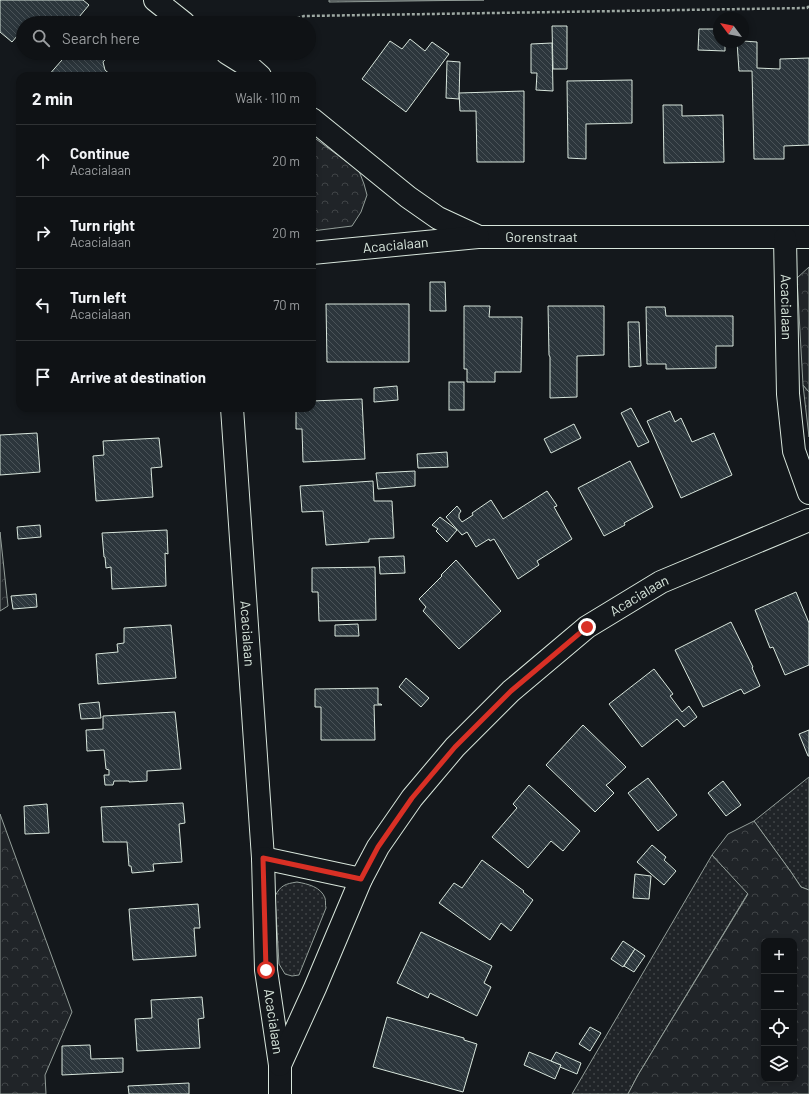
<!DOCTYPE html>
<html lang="en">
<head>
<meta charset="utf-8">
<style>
	:root { --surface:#0f1215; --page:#181b1e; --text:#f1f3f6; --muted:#9b9ea0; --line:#2f3234 }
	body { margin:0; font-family:Barlow,sans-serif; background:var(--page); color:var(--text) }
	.controls { position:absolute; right:12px; bottom:12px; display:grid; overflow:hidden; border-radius:8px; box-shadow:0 2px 6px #0003 }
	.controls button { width:36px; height:36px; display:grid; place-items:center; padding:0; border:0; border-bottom:1px solid var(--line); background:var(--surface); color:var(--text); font:20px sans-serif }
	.compass { position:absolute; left:713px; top:12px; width:36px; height:36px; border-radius:50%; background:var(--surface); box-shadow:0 2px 6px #0003; rotate:302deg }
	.stop { position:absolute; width:12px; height:12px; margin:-9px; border:3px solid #d93025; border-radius:50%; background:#fff }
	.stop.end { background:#d93025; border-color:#fff; box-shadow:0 1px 4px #0008 }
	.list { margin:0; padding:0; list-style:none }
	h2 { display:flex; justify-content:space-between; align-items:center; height:52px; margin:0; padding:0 16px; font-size:17px }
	h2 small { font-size:13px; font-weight:400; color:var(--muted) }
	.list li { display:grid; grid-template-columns:26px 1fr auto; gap:12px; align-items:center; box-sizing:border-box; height:72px; padding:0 16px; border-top:1px solid var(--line) }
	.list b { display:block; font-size:15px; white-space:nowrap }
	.list p { margin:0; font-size:13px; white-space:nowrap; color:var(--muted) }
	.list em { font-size:13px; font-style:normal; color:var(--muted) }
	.icon { flex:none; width:22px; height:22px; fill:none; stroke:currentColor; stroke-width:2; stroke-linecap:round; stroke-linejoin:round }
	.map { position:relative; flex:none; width:809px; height:1094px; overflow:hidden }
	.search { position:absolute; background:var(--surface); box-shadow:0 2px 6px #0003; left:16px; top:16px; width:300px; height:44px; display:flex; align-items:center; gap:10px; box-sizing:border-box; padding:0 14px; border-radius:22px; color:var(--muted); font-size:15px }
	.panel { position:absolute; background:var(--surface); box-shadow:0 2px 6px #0003; left:16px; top:72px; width:300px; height:340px; border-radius:12px }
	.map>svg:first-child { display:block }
</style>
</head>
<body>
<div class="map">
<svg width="809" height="1094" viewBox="0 0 809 1094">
	<defs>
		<pattern id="grass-dots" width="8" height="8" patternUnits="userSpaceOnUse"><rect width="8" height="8" fill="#202428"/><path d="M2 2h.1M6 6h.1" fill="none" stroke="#404447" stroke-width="1.8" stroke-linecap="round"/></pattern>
		<pattern id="forest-crowns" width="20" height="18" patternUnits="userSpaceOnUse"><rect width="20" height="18" fill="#202428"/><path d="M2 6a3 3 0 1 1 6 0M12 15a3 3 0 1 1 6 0" fill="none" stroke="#404447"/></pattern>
		<pattern id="building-back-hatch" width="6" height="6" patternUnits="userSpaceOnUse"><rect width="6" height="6" fill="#2c363c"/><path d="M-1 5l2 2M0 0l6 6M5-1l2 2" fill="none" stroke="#4a5358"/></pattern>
	</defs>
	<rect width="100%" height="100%" fill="#14181c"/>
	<g fill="url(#grass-dots)" stroke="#939e99">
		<path d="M329 0H484L329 2Z"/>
		<path d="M803 385 809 392V437Z"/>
		<path d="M809 777V890L801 887 791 872 754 821Z"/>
		<path d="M712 855 748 893 638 1075 628 1094H572Z"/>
		<path d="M297 882C308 884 321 887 325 898 326 901 325 905 326 908L299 975 292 976 285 974 279 964 275 896C281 885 285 884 297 882Z"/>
	</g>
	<g fill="url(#forest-crowns)" stroke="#939e99" fill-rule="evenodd">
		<path d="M312 136 359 171 364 184 367 195 361 212 352 226 312 231Z"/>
		<path d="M809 267V392L803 385 797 278Z"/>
		<path d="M0 532 8 606 0 611Z"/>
		<path d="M0 814 72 1012 45 1075 46 1094H0Z"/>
		<path d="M754 821 791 872 801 887 809 890V1094H628L638 1075 748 894 712 855 728 834ZM764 941H794V1079H764Z"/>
	</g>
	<g fill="url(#building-back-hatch)" stroke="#d8e6dc">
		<path d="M0 0H83L89 5 74 23H23V29L12 42 0 32Z"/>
		<path d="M552 26H567V69H553Z"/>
		<path d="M699 29H719V42H725V51L698 50Z"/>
		<path d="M410 39 425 51 432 42 449 54 406 112 362 79 390 41 402 49Z"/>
		<path d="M743 41 757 42V68L780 69V59L809 58V145L784 146V159H754L752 71H739L737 42Z"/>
		<path d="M552 43 553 91 536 90 537 73H531V44Z"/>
		<path d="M68 53H111L103 62 105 70 112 76H48Z"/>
		<path d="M447 61 460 62 459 99 446 98Z"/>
		<path d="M632 80V123L586 124V159L568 158 567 81Z"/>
		<path d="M524 91V162H477L476 111H460L459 93Z"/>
		<path d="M663 105H682V116L723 115 724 162 664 163Z"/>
		<path d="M430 282H445L446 311H430Z"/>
		<path d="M326 304H409V362H327Z"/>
		<path d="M464 306H490L489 317H522L521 372H495V382H467V369H464Z"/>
		<path d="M548 306H604V355L577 356V397L550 398V357L549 355Z"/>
		<path d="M646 307H665L666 316H733V346H716V368L666 369V364H647Z"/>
		<path d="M628 322H639L641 366 629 367Z"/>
		<rect x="449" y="382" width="15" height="28"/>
		<path d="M397 386 398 400 374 402V388Z"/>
		<path d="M362 399 365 459 303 462 302 429H296V408H312V401Z"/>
		<path d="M631 408 649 442 638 447 621 413Z"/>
		<path d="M670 411 675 422 681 418 692 442 714 433 732 475 681 498 647 421Z"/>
		<path d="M574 424 581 438 551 453 544 439Z"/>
		<path d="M37 433 40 472 0 475V435Z"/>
		<path d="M159 438 162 467 151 468 153 497 96 501 93 456 104 455 103 441Z"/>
		<path d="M447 452 448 467 418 468 417 454Z"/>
		<path d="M630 461 653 507 624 523 625 525 604 536 578 488Z"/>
		<path d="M415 471V486L378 489 376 473Z"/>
		<path d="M373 481 374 501H392L394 538 369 539V542L326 545 323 511 302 512 300 486Z"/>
		<path d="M547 491 556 504 557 506 554 507 572 539 537 561 539 565 518 579 494 539 490 541 489 539 476 547 467 532 462 535 446 517 457 506 461 511 459 514V518L462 522 473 515 472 513 491 500 503 519Z"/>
		<path d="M440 517 457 530 447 542 436 531 438 529 432 525Z"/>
		<path d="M40 525 41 537 18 539 17 527Z"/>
		<path d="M167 530 168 554 165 553 166 586 112 589 111 567 106 568 105 557H104L102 533Z"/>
		<path d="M404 556 405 573 380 574 379 557Z"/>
		<path d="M456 560 501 611 459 649 423 611 426 607 419 599 442 576 441 575Z"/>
		<path d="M375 567 376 620 319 621 318 592H312V568Z"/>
		<path d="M796 592 809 623V665L785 675 773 647 770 648 755 610Z"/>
		<path d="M36 594 37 607 13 609 11 596Z"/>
		<path d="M731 622 753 667 752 668 760 686 744 694 741 689 703 707 675 650Z"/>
		<path d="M358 624 359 636H335V625Z"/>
		<path d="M171 625 176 678 98 684 96 654 118 652 117 644 124 643V628Z"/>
		<path d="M654 669 673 694 670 696 682 712 689 706 697 717 684 727 677 719 642 747 609 704Z"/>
		<path d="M406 678 429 698 421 707 399 687Z"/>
		<path d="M378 688V704H381L382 705H374L375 740H321V707H315V689Z"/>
		<path d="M99 702 101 718 81 719 79 704Z"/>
		<path d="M175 712 181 769 147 771V781L129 782V781H114L113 785H105L104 775H109V770L106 769 104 750 87 751 86 730 103 729V716Z"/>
		<path d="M583 725 626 767 609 783 606 785 614 793 595 812 546 765Z"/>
		<path d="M809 730V756H808L799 734Z"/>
		<path d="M648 778 677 815 658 831 628 793Z"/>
		<path d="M723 781 741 805 726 816 708 793Z"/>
		<path d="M529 785 580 831 563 851 551 841 528 868 492 837 517 808 513 804Z"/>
		<path d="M183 803 185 823 179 824 182 862 153 864 154 871 132 873 131 866H129L127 842H103L101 807Z"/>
		<path d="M47 804 49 833 25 834 24 806Z"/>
		<path d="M652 845 666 857 664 860 676 871 664 885 637 862Z"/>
		<path d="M482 860 524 891 523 892 533 900 511 931 501 923 490 940 439 903 454 883 462 888Z"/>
		<path d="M635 874 651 876 649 899 633 898Z"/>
		<path d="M198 904 200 928H194L196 956 133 960 129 909Z"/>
		<path d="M421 932 492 966 484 983 491 987 477 1016 430 993 428 998 397 983Z"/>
		<path d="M623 941 635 949 623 967 611 959Z"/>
		<path d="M635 949 645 956 634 972 624 966Z"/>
		<path d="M202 997 204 1018 198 1019 200 1048 137 1051 135 1019 152 1018 151 1000Z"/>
		<path d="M387 1017 464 1038V1040L477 1044 463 1092 373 1067Z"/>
		<path d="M590 1027 601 1033 590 1051 579 1044Z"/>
		<path d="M90 1045 91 1059 123 1058V1072L62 1075V1046Z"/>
		<path d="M529 1052 561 1065 555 1079 524 1065Z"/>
		<path d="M556 1052 581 1063 577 1074 560 1067 561 1065 551 1061Z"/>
		<path d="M189 1083V1094H129L128 1086Z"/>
	</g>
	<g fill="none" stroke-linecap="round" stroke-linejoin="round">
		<g stroke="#d8e6dc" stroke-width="24">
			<g id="minor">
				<path d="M155 0 184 23"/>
				<path d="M227 53 251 68 260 76"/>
				<path id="s1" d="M312 119 408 197 438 218 479 237H809"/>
				<path id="s2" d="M785 238 788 394 794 451 809 493"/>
				<path id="s3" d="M312 253 478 237"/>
				<path id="s4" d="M232 408 263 858 266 970 280 1065V1094"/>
				<path d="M263 858 361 879"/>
				<path id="s5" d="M280 1065 315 988 361 879 378 847 412 798 455 747 511 691 587 627 661 582 809 520"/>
			</g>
		</g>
		<path stroke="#9da8a2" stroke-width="2.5" stroke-dasharray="3 2" stroke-linecap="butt" d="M283 23 304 16 807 8 809 6"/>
		<use href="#minor" stroke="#14181c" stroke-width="22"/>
	</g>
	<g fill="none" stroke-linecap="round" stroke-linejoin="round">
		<path stroke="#d93025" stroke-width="5" d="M266 970 263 858 361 879 378 847 412 798 455 747 511 691 587 627"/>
	</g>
	<g text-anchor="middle" stroke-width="3" stroke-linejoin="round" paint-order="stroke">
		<g font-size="14" fill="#d8e6dc" stroke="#14181c">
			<text dy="5" stroke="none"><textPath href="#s1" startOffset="268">Gorenstraat</textPath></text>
			<text dy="5" stroke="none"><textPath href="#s3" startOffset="84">Acacialaan</textPath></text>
			<text dy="5" stroke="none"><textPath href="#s2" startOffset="69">Acacialaan</textPath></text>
			<text dy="5" stroke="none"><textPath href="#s5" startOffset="605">Acacialaan</textPath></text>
			<text dy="5" stroke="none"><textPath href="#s4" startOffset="226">Acacialaan</textPath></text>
			<text dy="5" stroke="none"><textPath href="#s4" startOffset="615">Acacialaan</textPath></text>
		</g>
	</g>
</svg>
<div class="controls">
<button>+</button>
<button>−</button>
<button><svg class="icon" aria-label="locate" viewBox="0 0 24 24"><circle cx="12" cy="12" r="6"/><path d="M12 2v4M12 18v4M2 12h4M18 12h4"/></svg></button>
<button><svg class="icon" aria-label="layers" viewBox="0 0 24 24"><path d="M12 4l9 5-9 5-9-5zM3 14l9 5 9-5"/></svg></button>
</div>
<svg class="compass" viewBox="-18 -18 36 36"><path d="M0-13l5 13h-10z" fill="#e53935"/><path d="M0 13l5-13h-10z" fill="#9b9ea0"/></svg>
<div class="stop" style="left:266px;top:970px"></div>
<div class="stop end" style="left:587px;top:627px"></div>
<div class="search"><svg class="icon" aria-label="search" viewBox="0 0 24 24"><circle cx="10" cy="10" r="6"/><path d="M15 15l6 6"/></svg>Search here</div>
<section class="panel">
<h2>2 min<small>Walk · 110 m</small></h2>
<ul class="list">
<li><svg class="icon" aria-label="ahead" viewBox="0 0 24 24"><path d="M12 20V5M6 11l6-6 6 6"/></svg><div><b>Continue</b><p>Acacialaan</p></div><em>20 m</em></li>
<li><svg class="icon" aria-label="right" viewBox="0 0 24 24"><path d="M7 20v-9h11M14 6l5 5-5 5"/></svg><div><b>Turn right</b><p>Acacialaan</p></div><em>20 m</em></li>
<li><svg class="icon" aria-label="left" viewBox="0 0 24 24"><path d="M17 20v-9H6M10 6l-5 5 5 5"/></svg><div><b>Turn left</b><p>Acacialaan</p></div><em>70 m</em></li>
<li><svg class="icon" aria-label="arrive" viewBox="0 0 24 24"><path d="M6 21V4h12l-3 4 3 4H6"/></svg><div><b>Arrive at destination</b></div></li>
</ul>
</section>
</div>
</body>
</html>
